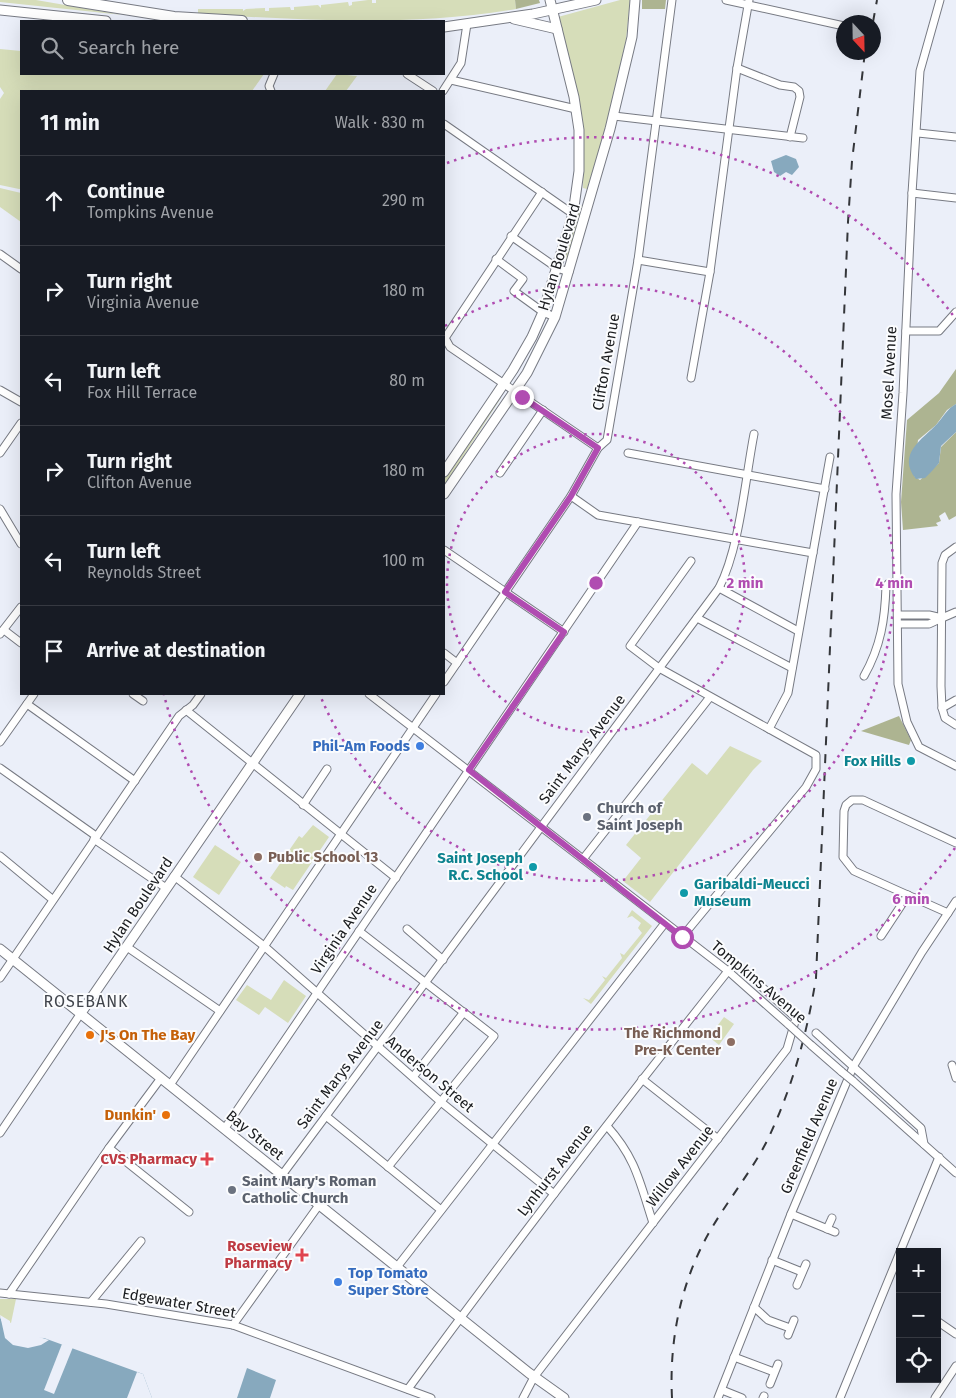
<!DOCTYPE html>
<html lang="en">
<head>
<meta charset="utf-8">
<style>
	:root { --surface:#171b24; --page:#242831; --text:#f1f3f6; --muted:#9ea1a6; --line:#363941 }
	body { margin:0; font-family:"Fira Sans",sans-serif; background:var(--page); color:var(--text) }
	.controls { position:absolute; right:15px; bottom:15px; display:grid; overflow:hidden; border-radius:0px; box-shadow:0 5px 20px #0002 }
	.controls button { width:45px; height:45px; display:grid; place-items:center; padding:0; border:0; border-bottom:1px solid var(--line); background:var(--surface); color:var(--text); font:25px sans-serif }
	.compass { position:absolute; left:836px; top:15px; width:45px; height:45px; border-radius:50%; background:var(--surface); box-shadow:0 5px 20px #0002; rotate:158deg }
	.stop { position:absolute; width:15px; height:15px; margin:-11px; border:4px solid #b04cb1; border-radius:50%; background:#fff }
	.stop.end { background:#b04cb1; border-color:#fff; box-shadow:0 1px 5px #0008 }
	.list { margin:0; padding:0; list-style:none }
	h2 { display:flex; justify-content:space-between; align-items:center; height:65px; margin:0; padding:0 20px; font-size:21px }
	h2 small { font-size:16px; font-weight:400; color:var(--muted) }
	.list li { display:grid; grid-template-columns:32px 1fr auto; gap:15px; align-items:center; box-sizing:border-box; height:90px; padding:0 20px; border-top:1px solid var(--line) }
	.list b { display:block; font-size:19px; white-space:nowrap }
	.list p { margin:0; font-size:16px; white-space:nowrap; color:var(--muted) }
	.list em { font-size:16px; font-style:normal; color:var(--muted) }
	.icon { flex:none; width:28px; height:28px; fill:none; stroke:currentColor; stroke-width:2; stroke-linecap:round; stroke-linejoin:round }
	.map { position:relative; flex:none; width:956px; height:1398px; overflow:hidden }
	.search { position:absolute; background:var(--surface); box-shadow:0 5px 20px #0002; left:20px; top:20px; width:425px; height:55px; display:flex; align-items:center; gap:12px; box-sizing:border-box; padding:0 18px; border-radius:0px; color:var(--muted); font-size:19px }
	.panel { position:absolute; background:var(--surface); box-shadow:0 5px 20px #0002; left:20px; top:90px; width:425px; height:605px; border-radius:0px }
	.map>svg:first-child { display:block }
</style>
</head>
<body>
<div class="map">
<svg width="956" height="1398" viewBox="0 0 956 1398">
	<rect width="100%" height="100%" fill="#ebeff9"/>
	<g fill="#d6ddb9">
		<path d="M0 0H36L123 15 0 2Z"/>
		<path d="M368 0H372V3H376V0H515L516 9C410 27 304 20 198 14V9H243V11L246 9 265 8V11H269V8L290 7 291 10H294V7L318 5 321 8V5L348 2 349 6 352 5V2Z"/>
		<path d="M620 0H630L626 40 604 133 587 189 583 188C586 127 571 75 558 17Z"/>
		<path d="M0 49 21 51V74H264L252 91H21V189H19L0 185V99L4 93 0 87Z"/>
		<path d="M337 74 357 76 346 91H325Z"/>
		<path d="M0 188 21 193V222L0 207Z"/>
		<path d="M580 205 582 206V213L568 260 563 259Z"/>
		<path d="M499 396 501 398 444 486V478Z"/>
		<path d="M730 746 762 761 753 770 650 902 623 881 641 858 626 845 692 763 707 775Z"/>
		<path d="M313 825 329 837 293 890 286 886 285 888 270 878 299 836 302 838Z"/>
		<path d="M215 845 241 862 219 895 193 877Z"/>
		<path d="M632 910 652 926 591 1004 583 998 589 1000 605 980 602 976 606 978 622 958 620 953 624 955 642 933 638 928 641 923 632 916 627 918Z"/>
		<path d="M284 980 306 996 288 1023 265 1007 259 1015 236 1000 247 985 271 1000Z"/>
		<path d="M724 1017 734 1024 719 1045 709 1037Z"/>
		<path d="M0 1299H16L11 1323 0 1317Z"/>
	</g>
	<g fill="#adb491">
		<path d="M515 0H539L540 3 516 9Z"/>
		<path d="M642 0H666L665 9H642Z"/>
		<path d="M956 369V404L947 410 936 425 918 440 914 476 920 480 939 463 941 447 956 432V516L949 520 945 512 939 516 941 521 936 523 938 526 903 530 901 502 907 420 939 393Z"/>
		<path d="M899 716 911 740 909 745 861 731Z"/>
	</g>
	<g fill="#87a9be">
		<path d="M786 155 796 159 799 167 792 175 786 172 780 176 774 172 771 161Z"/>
		<path d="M956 404V432L941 446 939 463 932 471 925 478 916 479C896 454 923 439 937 424 944 416 947 409 956 404Z"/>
		<path d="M0 1317 7 1334 12 1337 44 1338 143 1374 152 1398H0Z"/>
		<path d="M247 1368 276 1380 270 1398H237Z"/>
	</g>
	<g fill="#ebeff9">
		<path d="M0 1315 10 1321V1333L13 1335 39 1337 49 1340 41 1345 28 1348 13 1345 5 1338Z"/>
		<path d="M62 1344 73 1347 54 1394 44 1390Z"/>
		<path d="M137 1372 143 1374 152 1398H127Z"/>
	</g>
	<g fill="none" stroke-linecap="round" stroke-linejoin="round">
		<g stroke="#777a83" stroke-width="9">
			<g id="minor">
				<path d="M726 0 844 26"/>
				<path d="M940 0 920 71 912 193 903 393 896 494 898 684 907 722 919 747 956 766"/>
				<path d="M737 68 780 85 794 87 799 91 800 97 790 137"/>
				<path d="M407 74 433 91"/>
				<path d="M451 80 576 109"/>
				<path d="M271 91 269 86 274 74"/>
				<path d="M443 91 461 63 467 24"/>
				<path d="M614 116 803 138"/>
				<path d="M444 124 573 214"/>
				<path d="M918 133 956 137"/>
				<path d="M542 192 445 338 450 347 598 448"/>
				<path d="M912 193 956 198"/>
				<path d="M511 236 557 268 569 272"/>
				<path d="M0 254 21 269"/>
				<path d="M496 259 523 279 514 291 543 312 555 317"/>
				<path d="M638 260 710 272"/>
				<path d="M906 331H939L956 312"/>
				<path d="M691 378 710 272 737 68 749 0"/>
				<path d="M0 390 21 402"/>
				<path d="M0 453 21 423"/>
				<path d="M628 453 825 489"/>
				<path d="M500 473 543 410"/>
				<path d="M571 496 598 515 813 553"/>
				<path d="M0 509 21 544"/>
				<path d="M956 547 945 555 942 563 941 686 942 708 945 718 956 725"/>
				<path d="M444 550 564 632"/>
				<path d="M719 588 798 631"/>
				<path d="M899 615H929L942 618 929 624H899"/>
				<path d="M697 618 792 668"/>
				<path d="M942 618 956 612"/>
				<path d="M4 630 21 643"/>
				<path d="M0 634 21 607"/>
				<path d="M444 653 457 663"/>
				<path d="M864 676C881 646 885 619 886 586L889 583 898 582"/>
				<path d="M444 682 571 496 598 448 607 440 638 260 672 0"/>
				<path d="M133 694 143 701"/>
				<path d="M369 694 728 971 789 1025"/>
				<path d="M27 704 135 781"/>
				<path d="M942 708 956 700"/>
				<path d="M186 710 396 878"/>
				<path d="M769 729 788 693 830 457"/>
				<path d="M0 742 34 694"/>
				<path d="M0 768 96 836"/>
				<path d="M303 805 327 769"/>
				<path d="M94 839 166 888"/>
				<path d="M0 856 52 899"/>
				<path d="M583 859 710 697"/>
				<path d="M174 876 264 946 441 1102 554 1194"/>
				<path d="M948 913 854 871 843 857 844 811 846 805 852 800H863L956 843"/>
				<path d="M407 929 443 960"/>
				<path d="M359 931 494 1036 388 1167"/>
				<path d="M881 936 908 895"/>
				<path d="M682 937 806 787 816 769V755L659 668 630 646 691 561"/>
				<path d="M127 947 220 1011"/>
				<path d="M0 978 179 716 193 705 201 694"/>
				<path d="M816 1033 921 1128 924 1144"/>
				<path d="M811 1045 842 1072"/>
				<path d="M952 1065 956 1078"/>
				<path d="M413 1077 464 1012"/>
				<path d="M642 1079 718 1139"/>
				<path d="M853 1081 956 1173"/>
				<path d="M170 1085 436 694"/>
				<path d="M326 1116 441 1210"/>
				<path d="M607 1126C636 1158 640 1183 653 1223"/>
				<path d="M225 1128 638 522"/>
				<path d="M0 1133 81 1013"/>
				<path d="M109 1148 189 1212"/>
				<path d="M282 1175 719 588C740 547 745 480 754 434"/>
				<path d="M791 1214 835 1232"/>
				<path d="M827 1229 832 1218"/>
				<path d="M900 1252 939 1157"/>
				<path d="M772 1260 802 1272"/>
				<path d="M397 1267 665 923"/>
				<path d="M797 1285 806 1264"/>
				<path d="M0 1293 106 1304 233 1325 431 1398"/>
				<path d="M9 1294 109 1148 161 1078"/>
				<path d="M91 1302 141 1241"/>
				<path d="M754 1307 768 1320 790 1328"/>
				<path d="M937 1321 956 1334"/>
				<path d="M233 1325 319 1205"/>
				<path d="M788 1335 794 1320"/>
				<path d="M734 1357 774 1372"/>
				<path d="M770 1384 778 1364"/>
				<path d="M408 1389C512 1247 619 1108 728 971L733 967H740L796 1018 787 1049 534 1377 523 1398"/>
				<path d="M722 1390 742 1398"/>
				<path d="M718 1398 791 1214 853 1067 922 952 956 901"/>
				<path d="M763 1398 764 1396"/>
				<path d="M840 1398 900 1252"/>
				<path d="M935 1398 956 1366"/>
			</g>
		</g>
		<g stroke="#777a83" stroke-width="11">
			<g id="major">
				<path d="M0 10 106 21"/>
				<path d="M514 19 557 29"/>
				<path d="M444 27 533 14 596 0"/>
				<path d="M444 472 513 370 532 337 543 312 573 214 579 171V130L574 97 550 0"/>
				<path d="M444 494 527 373 555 317 610 129 632 37 635 0"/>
				<path d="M0 949 529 1373 564 1398"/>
				<path d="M81 1013 300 694"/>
			</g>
		</g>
		<g stroke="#777a83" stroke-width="12">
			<path id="highway" d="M68 0 174 17 242 21"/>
		</g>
		<use href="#minor" stroke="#fff" stroke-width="7"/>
		<use href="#major" stroke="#fff" stroke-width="9"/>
		<use href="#highway" stroke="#fff" stroke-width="10"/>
		<g stroke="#34363a" stroke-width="2" stroke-dasharray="9 9" stroke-linecap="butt">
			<path d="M873 22 877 0"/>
			<path d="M672 1398C669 1340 681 1281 710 1231 728 1200 751 1172 767 1141 792 1089 807 1034 816 978L848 222 852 161 865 52"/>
		</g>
		<g stroke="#777a83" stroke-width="9" stroke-linecap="butt">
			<g id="minor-bridge">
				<path d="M789 1025 811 1045"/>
				<path d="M842 1072 853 1081"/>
			</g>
		</g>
		<use href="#minor-bridge" stroke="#fff" stroke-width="7"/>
	</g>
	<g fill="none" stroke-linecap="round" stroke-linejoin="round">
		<path stroke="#b04cb1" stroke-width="6" d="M522 397 598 448 571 496 505 592 564 632 469 770 682 937"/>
	</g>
	<g fill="none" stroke="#b04cb1" stroke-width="2.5" stroke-dasharray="2.5 5">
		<circle cx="596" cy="583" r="149"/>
		<path d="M445 326A298 298 0 1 1 320 695"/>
		<path d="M955 848A446 446 0 0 1 164 695M447 163A446 446 0 0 1 955 318"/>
	</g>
	<g fill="#3f7fe0" stroke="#fbfcfe" stroke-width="2">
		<circle cx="420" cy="746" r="5"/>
		<circle cx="338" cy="1282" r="5"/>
	</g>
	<g fill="#0f9aa8" stroke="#fbfcfe" stroke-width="2">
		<circle cx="911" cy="761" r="5"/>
		<circle cx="533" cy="867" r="5"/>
		<circle cx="684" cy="893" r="5"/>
	</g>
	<g fill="#6b7280" stroke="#fbfcfe" stroke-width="2">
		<circle cx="587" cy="817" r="5"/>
		<circle cx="232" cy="1190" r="5"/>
	</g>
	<g fill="#8d6e63" stroke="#fbfcfe" stroke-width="2">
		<circle cx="258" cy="857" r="5"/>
		<circle cx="731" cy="1042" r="5"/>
	</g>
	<g fill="#e8710a" stroke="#fbfcfe" stroke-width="2">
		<circle cx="90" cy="1035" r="5"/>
		<circle cx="166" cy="1115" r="5"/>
	</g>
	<g fill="#e0444e" stroke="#fbfcfe" stroke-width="2">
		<path d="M204.5 1151.5h5v5h5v5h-5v5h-5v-5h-5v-5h5z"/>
		<path d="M299.5 1247.5h5v5h5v5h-5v5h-5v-5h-5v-5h5z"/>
	</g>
	<g text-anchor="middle" stroke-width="4" stroke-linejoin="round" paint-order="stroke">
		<g font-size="15" fill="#1a1c1f" stroke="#fbfcfe">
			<text transform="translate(559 257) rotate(-73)" y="5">Hylan Boulevard</text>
			<text transform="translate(606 362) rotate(-80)" y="5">Clifton Avenue</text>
			<text transform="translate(889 373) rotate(-87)" y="5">Mosel Avenue</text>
			<text transform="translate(582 749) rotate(-53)" y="5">Saint Marys Avenue</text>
			<text transform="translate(138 905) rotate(-56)" y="5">Hylan Boulevard</text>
			<text transform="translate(344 929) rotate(-56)" y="5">Virginia Avenue</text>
			<text transform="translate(759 982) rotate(40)" y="5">Tompkins Avenue</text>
			<text transform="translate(340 1074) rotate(-53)" y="5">Saint Marys Avenue</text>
			<text transform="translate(430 1074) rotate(40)" y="5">Anderson Street</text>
			<text transform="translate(255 1135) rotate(39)" y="5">Bay Street</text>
			<text transform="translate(809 1136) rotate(-67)" y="5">Greenfield Avenue</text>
			<text transform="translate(680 1166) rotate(-52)" y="5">Willow Avenue</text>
			<text transform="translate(555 1170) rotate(-52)" y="5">Lynhurst Avenue</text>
			<text transform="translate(179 1303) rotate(10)" y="5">Edgewater Street</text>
		</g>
		<g font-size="15" font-weight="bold" fill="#366cbe" stroke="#fbfcfe" text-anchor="end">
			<text x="410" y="751">Phil-Am Foods</text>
			<text x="348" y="1278" text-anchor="start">Top Tomato<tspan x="348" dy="17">Super Store</tspan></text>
		</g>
		<g font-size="15" font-weight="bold" fill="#0d838f" stroke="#fbfcfe" text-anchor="end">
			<text x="901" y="766">Fox Hills</text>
			<text x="523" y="863">Saint Joseph<tspan x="523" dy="17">R.C. School</tspan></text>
			<text x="694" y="889" text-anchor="start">Garibaldi-Meucci<tspan x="694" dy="17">Museum</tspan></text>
		</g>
		<g font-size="15" font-weight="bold" fill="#5b616d" stroke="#fbfcfe" text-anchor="start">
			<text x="597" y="813">Church of<tspan x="597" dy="17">Saint Joseph</tspan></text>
			<text x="242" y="1186">Saint Mary's Roman<tspan x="242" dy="17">Catholic Church</tspan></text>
		</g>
		<g font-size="15" font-weight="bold" fill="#785e54" stroke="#fbfcfe" text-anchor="start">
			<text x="268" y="862">Public School 13</text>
			<text x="721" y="1038" text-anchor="end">The Richmond<tspan x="721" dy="17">Pre-K Center</tspan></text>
		</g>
		<g font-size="15" font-weight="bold" fill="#c56008" stroke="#fbfcfe" text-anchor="start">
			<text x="100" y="1040">J's On The Bay</text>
			<text x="156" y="1120" text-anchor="end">Dunkin'</text>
		</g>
		<g font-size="15" font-weight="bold" fill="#be3a42" stroke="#fbfcfe" text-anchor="end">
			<text x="197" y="1164">CVS Pharmacy</text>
			<text x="292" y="1251">Roseview<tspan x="292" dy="17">Pharmacy</tspan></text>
		</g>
		<g font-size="16" letter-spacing="1" fill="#42464d" stroke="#fbfcfe">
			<text x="86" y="1007">ROSEBANK</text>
		</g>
	</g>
	<circle cx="596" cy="583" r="8" fill="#b04cb1" stroke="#fbfcfe" stroke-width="2.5"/>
	<g font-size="15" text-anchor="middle" font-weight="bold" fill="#b04cb1" stroke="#fbfcfe" stroke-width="4" stroke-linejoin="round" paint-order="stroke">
		<text x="745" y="588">2 min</text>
		<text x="894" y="588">4 min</text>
		<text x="911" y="904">6 min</text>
	</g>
</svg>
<div class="controls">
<button>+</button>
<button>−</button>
<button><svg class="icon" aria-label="locate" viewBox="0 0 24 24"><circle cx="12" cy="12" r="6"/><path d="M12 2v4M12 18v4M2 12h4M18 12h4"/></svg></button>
</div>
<svg class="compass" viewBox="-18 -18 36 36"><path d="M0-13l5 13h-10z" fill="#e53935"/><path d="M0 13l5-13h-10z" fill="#9ea1a6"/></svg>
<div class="stop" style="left:682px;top:937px"></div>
<div class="stop end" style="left:522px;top:397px"></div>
<div class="search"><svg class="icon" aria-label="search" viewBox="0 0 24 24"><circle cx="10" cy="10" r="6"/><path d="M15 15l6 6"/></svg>Search here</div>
<section class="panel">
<h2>11 min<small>Walk · 830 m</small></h2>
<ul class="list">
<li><svg class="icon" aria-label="ahead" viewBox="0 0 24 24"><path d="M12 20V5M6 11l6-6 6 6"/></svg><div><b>Continue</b><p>Tompkins Avenue</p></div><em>290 m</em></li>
<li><svg class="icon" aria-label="right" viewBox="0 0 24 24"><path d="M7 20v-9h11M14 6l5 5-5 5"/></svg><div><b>Turn right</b><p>Virginia Avenue</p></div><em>180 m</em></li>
<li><svg class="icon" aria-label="left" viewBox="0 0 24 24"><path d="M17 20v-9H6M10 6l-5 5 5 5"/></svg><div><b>Turn left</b><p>Fox Hill Terrace</p></div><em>80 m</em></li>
<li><svg class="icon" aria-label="right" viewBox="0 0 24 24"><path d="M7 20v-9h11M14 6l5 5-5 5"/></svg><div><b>Turn right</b><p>Clifton Avenue</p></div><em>180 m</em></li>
<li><svg class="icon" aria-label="left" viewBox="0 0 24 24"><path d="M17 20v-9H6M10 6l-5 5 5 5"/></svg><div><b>Turn left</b><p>Reynolds Street</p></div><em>100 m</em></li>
<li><svg class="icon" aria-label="arrive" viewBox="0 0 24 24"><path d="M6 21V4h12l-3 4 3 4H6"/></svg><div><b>Arrive at destination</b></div></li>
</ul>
</section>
</div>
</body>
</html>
